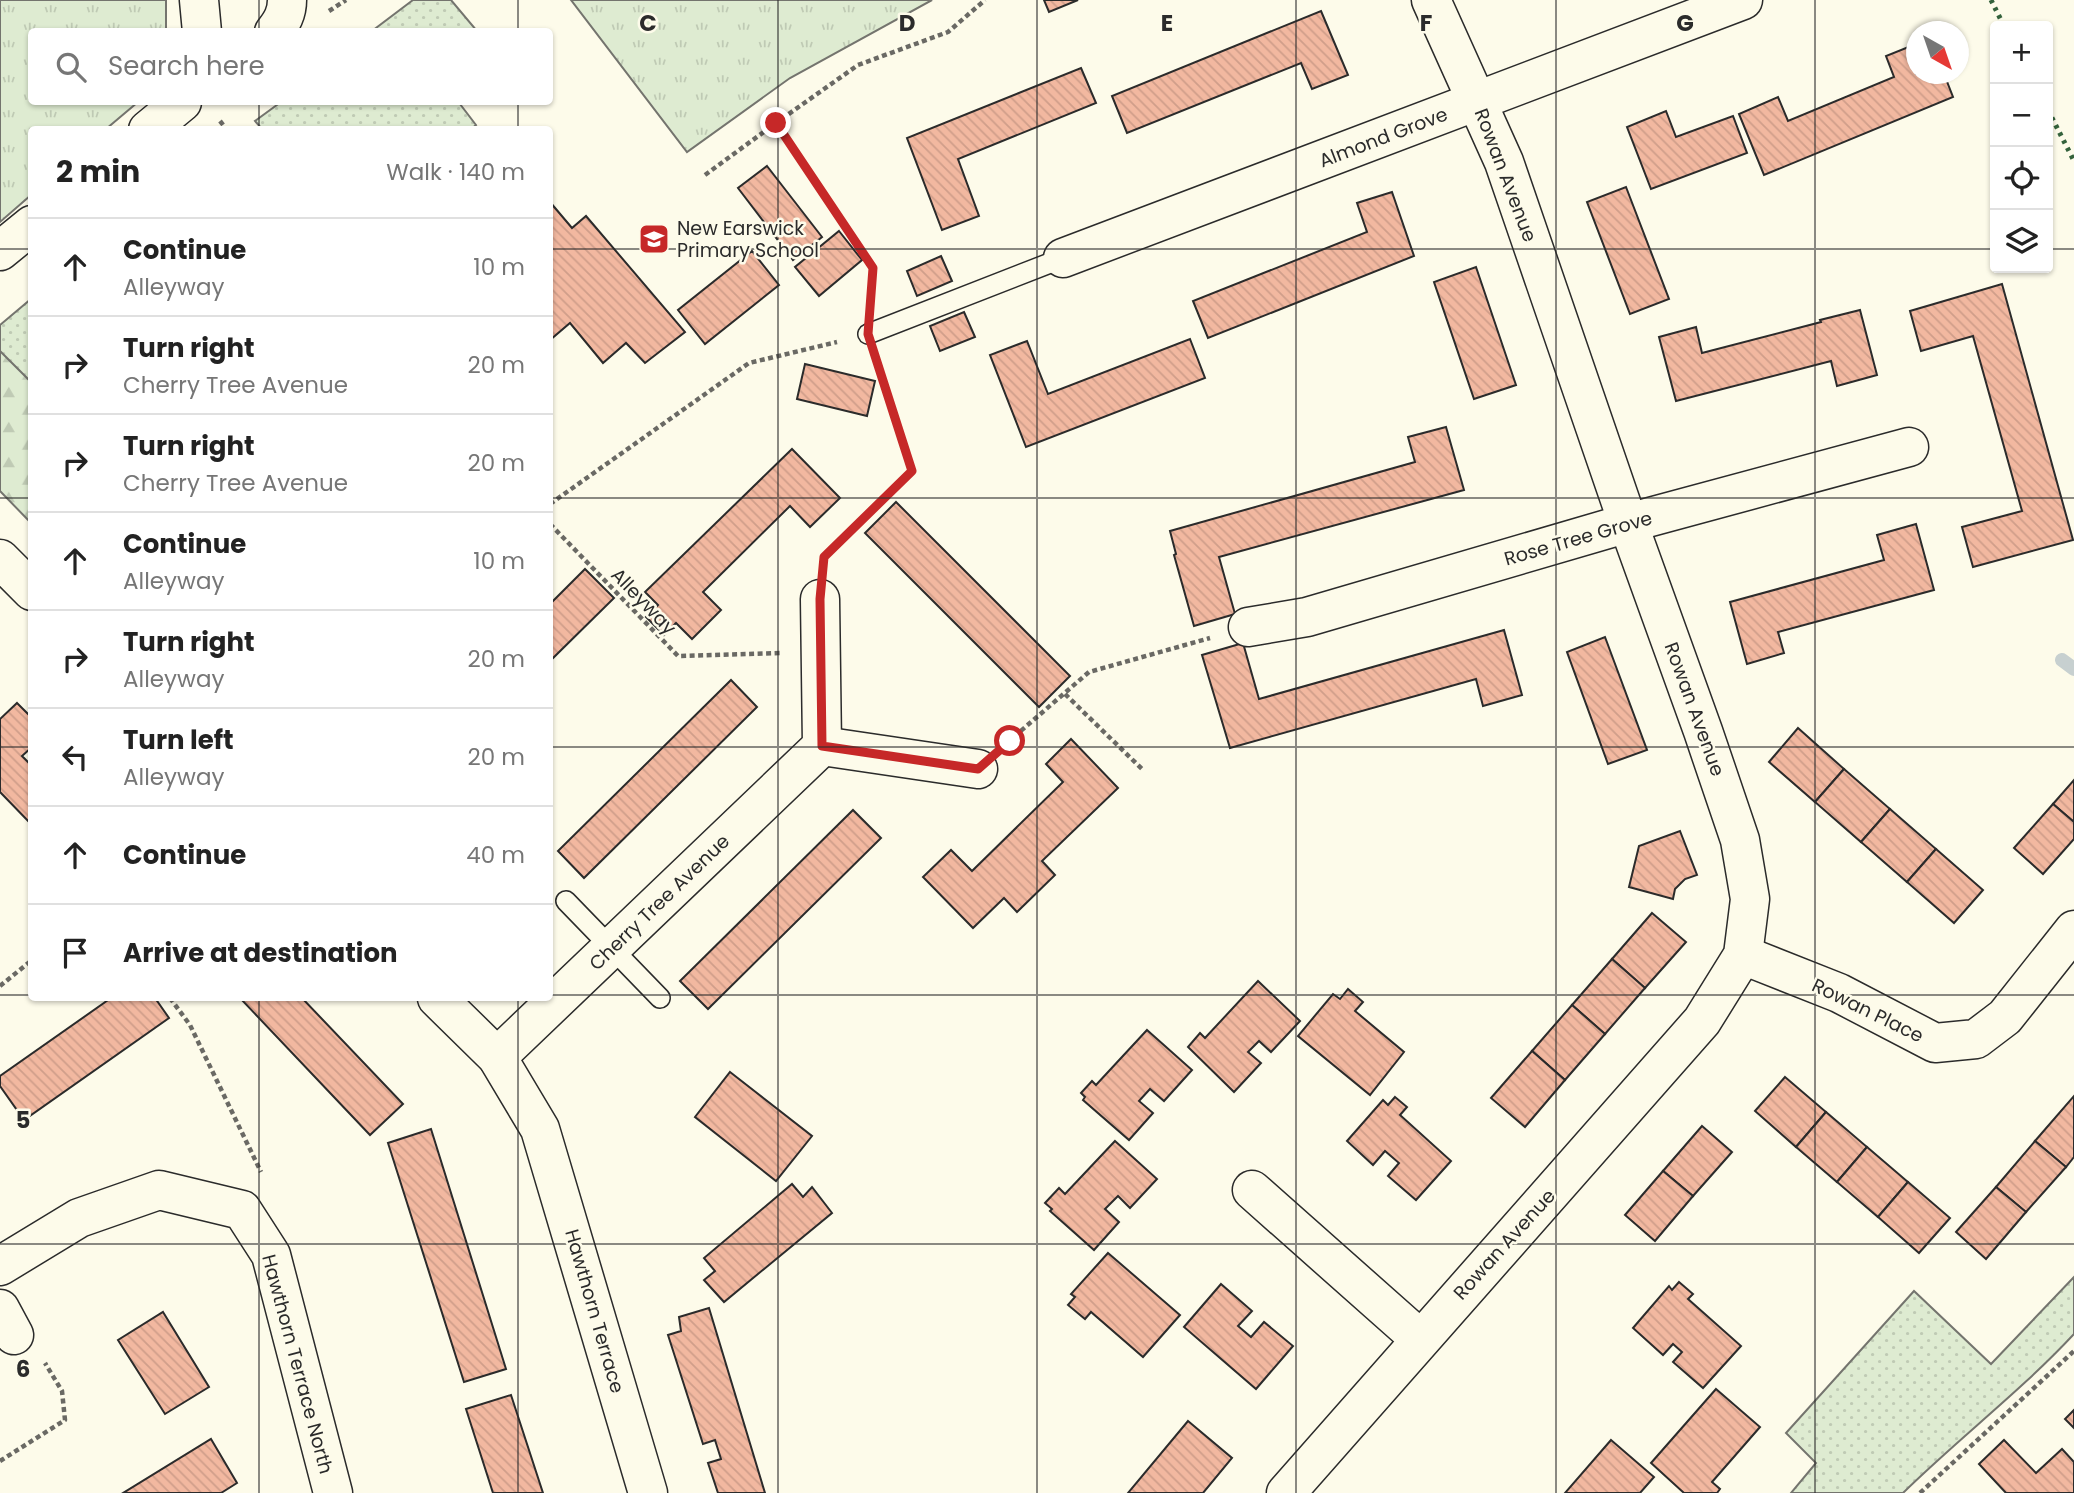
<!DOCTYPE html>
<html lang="en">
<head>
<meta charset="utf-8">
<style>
	:root { --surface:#fff; --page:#f2f2f2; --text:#222; --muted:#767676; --line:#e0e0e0 }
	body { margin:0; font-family:Poppins,sans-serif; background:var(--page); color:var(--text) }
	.controls { position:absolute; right:21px; top:21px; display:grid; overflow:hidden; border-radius:7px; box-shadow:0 2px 5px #0004 }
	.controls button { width:63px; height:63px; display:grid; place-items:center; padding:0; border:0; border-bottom:2px solid var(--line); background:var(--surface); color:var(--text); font:35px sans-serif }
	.compass { position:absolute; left:1906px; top:21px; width:63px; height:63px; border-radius:50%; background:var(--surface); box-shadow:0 2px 5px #0004; rotate:140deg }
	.stop { position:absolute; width:21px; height:21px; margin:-16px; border:5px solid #c62828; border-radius:50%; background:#fff }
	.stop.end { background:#c62828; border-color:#fff; box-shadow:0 2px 7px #0008 }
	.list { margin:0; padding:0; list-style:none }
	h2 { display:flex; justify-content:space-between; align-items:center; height:91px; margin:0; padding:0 28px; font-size:30px }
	h2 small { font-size:23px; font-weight:400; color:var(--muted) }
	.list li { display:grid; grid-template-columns:46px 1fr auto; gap:21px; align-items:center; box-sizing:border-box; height:98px; padding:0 28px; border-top:2px solid var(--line) }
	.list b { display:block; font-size:26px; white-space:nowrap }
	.list p { margin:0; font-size:23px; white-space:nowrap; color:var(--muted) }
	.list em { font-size:23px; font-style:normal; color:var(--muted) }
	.icon { flex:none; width:38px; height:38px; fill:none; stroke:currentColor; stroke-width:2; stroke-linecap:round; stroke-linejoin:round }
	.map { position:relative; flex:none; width:2074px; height:1493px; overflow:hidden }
	.search { position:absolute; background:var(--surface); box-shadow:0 2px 5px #0004; left:28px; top:28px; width:525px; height:77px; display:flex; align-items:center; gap:18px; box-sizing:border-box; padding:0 24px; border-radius:7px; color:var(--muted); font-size:26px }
	.panel { position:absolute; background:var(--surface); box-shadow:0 2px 5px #0004; left:28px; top:126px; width:525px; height:875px; border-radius:7px }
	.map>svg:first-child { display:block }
</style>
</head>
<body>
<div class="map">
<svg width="2074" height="1493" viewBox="0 0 2074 1493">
	<defs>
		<pattern id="grass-dots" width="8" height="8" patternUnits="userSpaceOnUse" patternTransform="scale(1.75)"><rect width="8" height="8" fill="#deebd1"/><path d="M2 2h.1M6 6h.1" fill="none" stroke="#bfcab4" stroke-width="1.8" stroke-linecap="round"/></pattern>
		<pattern id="forest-firs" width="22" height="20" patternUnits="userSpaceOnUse" patternTransform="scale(1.75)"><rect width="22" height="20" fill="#deebd1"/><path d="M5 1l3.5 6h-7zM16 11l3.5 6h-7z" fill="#bfcab4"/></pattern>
		<pattern id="park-tufts" width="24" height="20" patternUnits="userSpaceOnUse" patternTransform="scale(1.75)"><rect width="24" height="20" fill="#deebd1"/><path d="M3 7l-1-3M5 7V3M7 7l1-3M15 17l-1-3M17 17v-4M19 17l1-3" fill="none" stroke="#bfcab4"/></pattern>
		<pattern id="building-back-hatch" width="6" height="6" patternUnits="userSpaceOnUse" patternTransform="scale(1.75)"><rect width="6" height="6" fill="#f2b8a0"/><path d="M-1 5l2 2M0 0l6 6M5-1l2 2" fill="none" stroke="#d09e8a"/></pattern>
	</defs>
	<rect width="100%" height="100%" fill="#fdfbea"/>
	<g fill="url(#grass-dots)" stroke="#74746e" stroke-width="2">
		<path d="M413 0H451L477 31H372Z"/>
		<path d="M281 102H463L460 104 476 125 470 130 262 129 255 121Z"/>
		<path d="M31 299V421L0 384V325Z"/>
		<path d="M2074 1277V1334C2021 1391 1959 1438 1903 1493H1791L1816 1463 1786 1433 1914 1291 1991 1364Z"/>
	</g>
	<path fill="url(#forest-firs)" stroke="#74746e" stroke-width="2" d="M0 351 31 382V523L0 491Z"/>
	<g fill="url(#park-tufts)" stroke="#74746e" stroke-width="2">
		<path d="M0 0H166V31L32 32V102H138L106 129 32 130 31 195 0 222Z"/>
		<path d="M571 0H932L790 78 687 152Z"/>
	</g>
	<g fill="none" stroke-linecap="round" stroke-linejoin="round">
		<path stroke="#c7d0d0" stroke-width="14" d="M2062 660 2074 669"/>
	</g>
	<g fill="url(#building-back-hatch)" stroke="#2b2b2b" stroke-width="2">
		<path d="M1044 0H1078L1049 12Z"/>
		<path d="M1321 11 1348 75 1312 89 1301 63 1127 133 1112 96Z"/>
		<path d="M1916 44V74H1944L1953 97 1764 175 1739 114 1778 97 1788 121 1894 77 1886 56Z"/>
		<path d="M1081 68 1096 103 958 159 979 216 942 230 907 138Z"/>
		<path d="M1666 111 1676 137 1733 116 1747 153 1651 189 1627 127Z"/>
		<path d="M767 166 822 237 793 260 738 188Z"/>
		<path d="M1626 187 1669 299 1630 314 1587 202Z"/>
		<path d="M1392 192 1414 256 1208 338 1193 301 1367 232 1357 203Z"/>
		<path d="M550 202 572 228 586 216 685 332 645 363 626 343 603 363 570 323 550 340Z"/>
		<path d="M839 231 862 260 819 296 795 267Z"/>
		<path d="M752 251 779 285 705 344 678 310Z"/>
		<path d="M941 256 952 281 917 296 907 271Z"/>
		<path d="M1476 267 1516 385 1474 399 1434 282Z"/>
		<path d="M2002 284 2073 540 1973 567 1962 527 2022 511 1973 336 1921 351 1910 311Z"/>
		<path d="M1860 310 1877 375 1837 386 1831 361 1676 401 1659 337 1696 327 1702 353 1821 322 1820 320Z"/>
		<path d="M964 312 975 337 940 351 930 326Z"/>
		<path d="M1190 339 1205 378 1026 447 990 355 1027 341 1048 394Z"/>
		<path d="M805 364 875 381 867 416 797 399Z"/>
		<path d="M1446 427 1464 490 1219 557 1235 614 1194 626 1174 555 1176 554 1170 531 1415 462 1408 437Z"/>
		<path d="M792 449 840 498 810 527 790 506 703 592 721 610 692 639 676 623 664 635 646 617 658 605 645 592Z"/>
		<path d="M896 502 1070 676 1039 707 865 533Z"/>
		<path d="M1916 524 1934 590 1778 632 1784 653 1747 664 1730 602 1884 560 1877 535Z"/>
		<path d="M585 569 614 598 550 661V604Z"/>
		<path d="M1504 630 1522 695 1483 706 1476 679 1230 748 1202 655 1243 643 1259 699Z"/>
		<path d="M1605 637 1647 750 1608 764 1567 652Z"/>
		<path d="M731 680 757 707 584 878 558 851Z"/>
		<path d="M17 703 32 718V747L22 756 32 766V825L0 792V719Z"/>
		<path d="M1798 728 1844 769 1815 802 1769 762Z"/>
		<path d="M1071 739 1118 788 1042 861 1055 875 1017 912 1004 898 973 928 923 877 951 850 972 871 1063 782 1046 764Z"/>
		<path d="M1844 769 1890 809 1861 842 1815 802Z"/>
		<path d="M2074 780V822L2053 804Z"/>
		<path d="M2053 804 2074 822V839L2043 874 2014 848Z"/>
		<path d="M1890 809 1936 849 1907 882 1861 842Z"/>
		<path d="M853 810 881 838 708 1009 680 981Z"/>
		<path d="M1680 831 1697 875 1685 879 1675 889 1673 899 1629 887 1639 846Z"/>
		<path d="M1936 849 1983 890 1954 923 1907 882Z"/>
		<path d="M1652 913 1686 942 1645 988 1612 959Z"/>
		<path d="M1612 959 1645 988 1605 1034 1572 1005Z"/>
		<path d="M1258 981 1300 1021 1271 1052 1259 1041 1248 1052 1261 1063 1234 1092 1188 1047 1200 1033 1205 1038Z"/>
		<path d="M1348 989 1363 1002 1355 1011 1404 1052 1370 1095 1298 1036 1333 994 1340 999Z"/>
		<path d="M111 998H155L169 1018 24 1120 0 1086V1076Z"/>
		<path d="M240 998H302L403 1104 370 1135Z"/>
		<path d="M1572 1005 1605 1034 1565 1080 1532 1051Z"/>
		<path d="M1147 1030 1192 1070 1164 1101 1150 1089 1139 1101 1153 1113 1129 1140 1083 1100 1085 1097 1081 1093 1092 1081 1096 1085Z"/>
		<path d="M1532 1051 1565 1080 1525 1127 1491 1098Z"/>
		<path d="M730 1072 812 1136 776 1181 695 1117Z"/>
		<path d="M1785 1077 1826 1112 1796 1147 1755 1111Z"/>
		<path d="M2074 1096V1157L2066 1167 2035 1141Z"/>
		<path d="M1395 1097 1407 1107 1400 1115 1451 1161 1416 1200 1388 1176 1399 1163 1385 1151 1373 1165 1347 1141 1383 1100 1388 1105Z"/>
		<path d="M1826 1112 1867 1147 1837 1182 1796 1147Z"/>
		<path d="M1702 1126 1732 1152 1693 1196 1663 1171Z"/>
		<path d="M431 1129 506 1369 464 1382 388 1143Z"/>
		<path d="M1115 1141 1157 1179 1130 1208 1118 1196 1105 1209 1119 1222 1094 1250 1050 1211 1052 1209 1045 1203 1059 1188 1065 1194Z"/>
		<path d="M2035 1141 2066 1167 2026 1212 1996 1187Z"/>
		<path d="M1867 1147 1908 1182 1878 1217 1837 1182Z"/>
		<path d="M1663 1171 1693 1196 1655 1241 1625 1215Z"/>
		<path d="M1908 1182 1950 1218 1919 1253 1878 1217Z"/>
		<path d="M792 1184 803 1197 812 1187 832 1213 724 1302 704 1280 715 1271 704 1258Z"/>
		<path d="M1996 1187 2026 1212 1986 1259 1956 1232Z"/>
		<path d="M1108 1253 1180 1315 1143 1357 1091 1312 1085 1319 1068 1305 1075 1297 1071 1294Z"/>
		<path d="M1679 1282 1693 1294 1688 1299 1741 1346 1703 1388 1673 1362 1682 1352 1673 1344 1663 1355 1633 1328 1669 1286 1672 1290Z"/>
		<path d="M1221 1284 1252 1311 1238 1326 1251 1337 1264 1322 1293 1346 1256 1389 1184 1327Z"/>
		<path d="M709 1308 765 1493H718L708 1463 721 1459 715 1440 703 1444 668 1335 681 1331 679 1317Z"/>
		<path d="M163 1312 209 1387 165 1414 118 1340Z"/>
		<path d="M1716 1389 1760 1427 1712 1482 1720 1489 1717 1493H1684L1651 1463Z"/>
		<path d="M511 1395 543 1493H493L466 1409Z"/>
		<path d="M2074 1410V1428L2065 1419Z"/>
		<path d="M1188 1421 1232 1458 1203 1493H1128Z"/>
		<path d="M211 1439 237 1483 221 1493H123Z"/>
		<path d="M1611 1440 1654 1477 1640 1493H1565Z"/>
		<path d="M2004 1440 2036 1473 2062 1449 2074 1462V1493H2006L1979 1464Z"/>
	</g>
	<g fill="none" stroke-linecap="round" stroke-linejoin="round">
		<g stroke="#2b2b2b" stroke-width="22">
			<g id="service">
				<path d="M868 334 1063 258"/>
				<path d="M566 901 660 998"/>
			</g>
		</g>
		<g stroke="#2b2b2b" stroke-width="41">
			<g id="minor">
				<path d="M199 0 202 32"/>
				<path d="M274 32C282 22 287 13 287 0"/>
				<path d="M148 130 182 102"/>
				<path d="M0 251 32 225"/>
				<path d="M1063 258 1743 0"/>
				<path d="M1248 627 1307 617 1628 523 1909 447"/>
				<path d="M822 746 978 769"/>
				<path d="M1743 955 1839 993 1935 1043 1976 1039 2005 1017 2074 930"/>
				<path d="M497 1057 822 746 820 599"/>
				<path d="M1252 1190 1420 1339"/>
				<path d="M0 1266 79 1218 159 1190 242 1210 271 1255 333 1493"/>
				<path d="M0 1309 14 1335"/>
				<path d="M1286 1493 1702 1021 1743 955 1750 899 1740 840 1703 731 1628 523 1504 162 1431 0"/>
			</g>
		</g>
		<g stroke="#2b2b2b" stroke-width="41">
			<g id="tertiary">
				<path d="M0 559 32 591"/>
				<path d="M437 998 497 1057 540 1129 648 1493"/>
			</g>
		</g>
		<g stroke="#6a6964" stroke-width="4.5" stroke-dasharray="5 3.5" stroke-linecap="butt">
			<path d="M329 11 346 0"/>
			<path d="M220 121 227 130"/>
			<path d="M705 175 776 123"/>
			<path d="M871 299 873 268 776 123 858 65 948 32 985 0"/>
			<path d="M550 504 749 363 837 342"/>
			<path d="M550 524 678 656 781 653"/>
			<path d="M825 556 912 472 878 366"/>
			<path d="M1065 694 1142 769"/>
			<path d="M1008 742 1089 672 1210 638"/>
			<path d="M0 986 32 960"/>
			<path d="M170 998 190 1025 261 1172"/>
			<path d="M0 1461 65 1420 62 1391 45 1363"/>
			<path d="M1920 1493 2074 1351"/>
		</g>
		<use href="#service" stroke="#fdfbea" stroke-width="19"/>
		<use href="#minor" stroke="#fdfbea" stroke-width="38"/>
		<use href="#tertiary" stroke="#fdfbea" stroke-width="38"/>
		<g stroke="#34623c" stroke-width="5" stroke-dasharray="3.5 5" stroke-linecap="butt">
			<path d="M1991 0 2004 26"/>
			<path d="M2048 110 2074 161"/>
		</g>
	</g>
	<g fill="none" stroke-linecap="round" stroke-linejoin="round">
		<path stroke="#c62828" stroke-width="9" d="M776 123 873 268 868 334 912 471 824 557 820 599 822 746 978 769 1010 741"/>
	</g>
	<path fill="none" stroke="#2b2b2b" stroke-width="2" stroke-opacity="0.55" d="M259 0V32M518 0V32M778 0V1493M1037 0V1493M1296 0V1493M1556 0V1493M1815 0V1493M259 102V130M518 102V130M0 249H32M550 249H1995M2048 249H2074M0 498H32M550 498H2074M0 747H32M550 747H2074M0 995H32M550 995H2074M259 998V1493M518 998V1493M0 1244H2074"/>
	<defs>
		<g id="school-square" transform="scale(1.575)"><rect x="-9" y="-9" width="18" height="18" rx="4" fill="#c62828" stroke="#fdfbea"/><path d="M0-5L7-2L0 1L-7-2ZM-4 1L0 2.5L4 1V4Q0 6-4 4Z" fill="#fff"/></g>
	</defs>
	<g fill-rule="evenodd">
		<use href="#school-square" x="654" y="239"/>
	</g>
	<g text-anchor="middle" stroke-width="5" stroke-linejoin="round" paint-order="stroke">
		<g font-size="19" fill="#2b2b2b" stroke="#fdfbea">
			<text transform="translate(1383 137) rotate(-21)" y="7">Almond Grove</text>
			<text transform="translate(1506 175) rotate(69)" y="7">Rowan Avenue</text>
			<text transform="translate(1578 538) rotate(-16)" y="7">Rose Tree Grove</text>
			<text transform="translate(644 601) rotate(46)" y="7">Alleyway</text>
			<text transform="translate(1695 709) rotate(70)" y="7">Rowan Avenue</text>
			<text transform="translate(659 902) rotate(-44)" y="7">Cherry Tree Avenue</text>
			<text transform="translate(1868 1010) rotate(26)" y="7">Rowan Place</text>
			<text transform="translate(1504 1244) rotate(-48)" y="7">Rowan Avenue</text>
			<text transform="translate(595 1311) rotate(74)" y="7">Hawthorn Terrace</text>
			<text transform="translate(298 1364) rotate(75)" y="7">Hawthorn Terrace North</text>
		</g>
		<g font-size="19" fill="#2b2b2b" stroke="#fdfbea" text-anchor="start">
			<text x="677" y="235">New Earswick<tspan x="677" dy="22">Primary School</tspan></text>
		</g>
	</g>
	<g font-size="23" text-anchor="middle" font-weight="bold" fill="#2b2b2b" stroke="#fdfbea" stroke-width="5" stroke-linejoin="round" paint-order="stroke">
		<text x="648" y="31">C</text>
		<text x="907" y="31">D</text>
		<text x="1167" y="31">E</text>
		<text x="1426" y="31">F</text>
		<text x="1685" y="31">G</text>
		<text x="23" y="1128">5</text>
		<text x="23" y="1377">6</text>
	</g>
</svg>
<div class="controls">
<button>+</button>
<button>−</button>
<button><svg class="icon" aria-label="locate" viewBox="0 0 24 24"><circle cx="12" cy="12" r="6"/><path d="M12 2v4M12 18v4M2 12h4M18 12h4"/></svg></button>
<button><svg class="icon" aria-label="layers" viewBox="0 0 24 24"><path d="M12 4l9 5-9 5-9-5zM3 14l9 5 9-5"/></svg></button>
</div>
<svg class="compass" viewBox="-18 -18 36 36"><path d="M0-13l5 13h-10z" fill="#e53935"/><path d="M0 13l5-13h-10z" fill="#767676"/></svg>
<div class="stop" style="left:1010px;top:741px"></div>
<div class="stop end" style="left:776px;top:123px"></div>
<div class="search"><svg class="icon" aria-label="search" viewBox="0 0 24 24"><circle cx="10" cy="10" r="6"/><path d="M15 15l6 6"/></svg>Search here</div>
<section class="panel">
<h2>2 min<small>Walk · 140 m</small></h2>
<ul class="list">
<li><svg class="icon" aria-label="ahead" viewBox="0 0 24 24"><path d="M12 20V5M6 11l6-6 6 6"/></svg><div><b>Continue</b><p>Alleyway</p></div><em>10 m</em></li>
<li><svg class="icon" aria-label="right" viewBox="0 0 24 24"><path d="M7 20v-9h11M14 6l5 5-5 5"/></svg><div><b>Turn right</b><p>Cherry Tree Avenue</p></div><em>20 m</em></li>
<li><svg class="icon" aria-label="right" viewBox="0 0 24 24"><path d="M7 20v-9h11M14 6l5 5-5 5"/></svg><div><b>Turn right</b><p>Cherry Tree Avenue</p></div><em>20 m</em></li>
<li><svg class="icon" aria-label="ahead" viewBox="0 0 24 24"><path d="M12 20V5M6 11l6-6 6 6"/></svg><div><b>Continue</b><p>Alleyway</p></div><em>10 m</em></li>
<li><svg class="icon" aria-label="right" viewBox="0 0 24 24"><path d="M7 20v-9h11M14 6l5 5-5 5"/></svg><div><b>Turn right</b><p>Alleyway</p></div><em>20 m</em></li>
<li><svg class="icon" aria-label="left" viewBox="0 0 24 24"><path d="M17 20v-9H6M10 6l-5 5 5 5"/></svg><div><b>Turn left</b><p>Alleyway</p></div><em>20 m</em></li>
<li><svg class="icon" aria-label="ahead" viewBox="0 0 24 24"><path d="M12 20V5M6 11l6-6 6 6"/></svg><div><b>Continue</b></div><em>40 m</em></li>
<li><svg class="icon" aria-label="arrive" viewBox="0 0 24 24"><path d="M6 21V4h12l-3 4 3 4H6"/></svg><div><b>Arrive at destination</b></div></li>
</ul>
</section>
</div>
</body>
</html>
